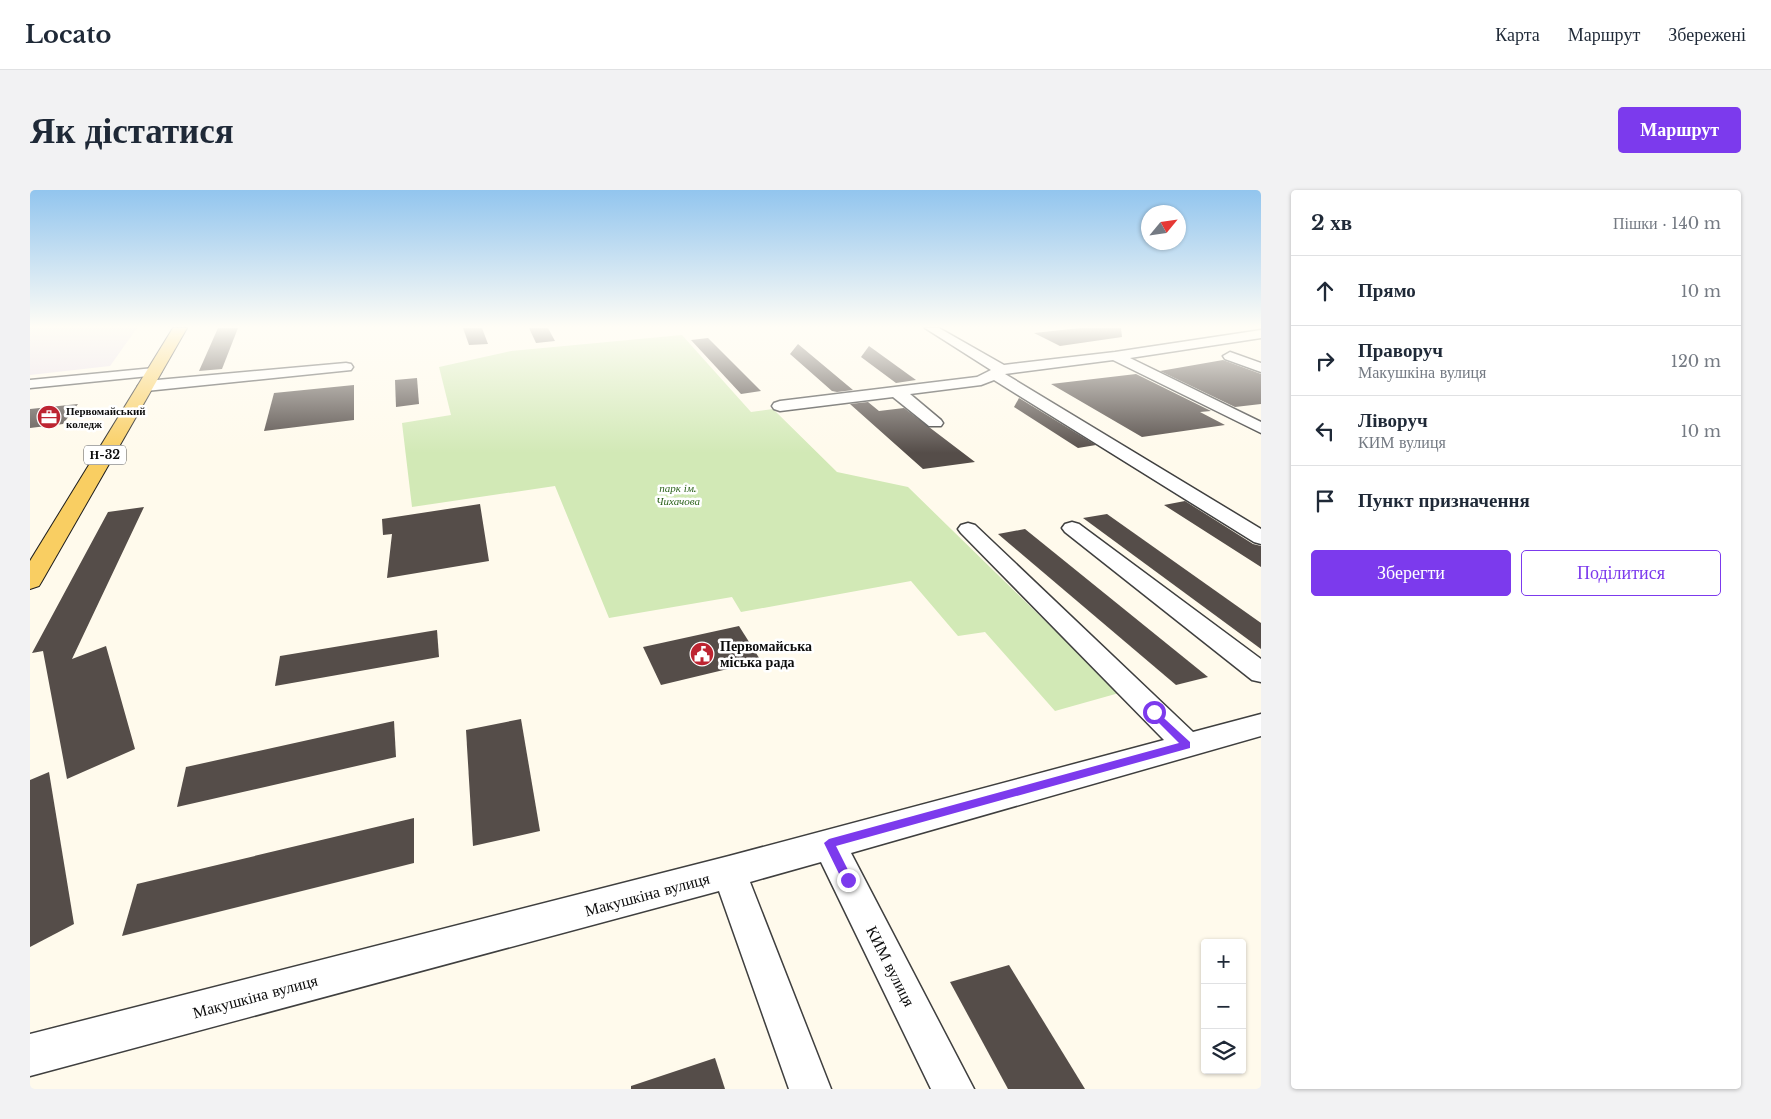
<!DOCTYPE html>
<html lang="uk">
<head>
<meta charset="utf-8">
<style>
	:root { --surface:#fff; --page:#f2f2f3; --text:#1f2937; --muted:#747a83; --line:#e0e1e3; --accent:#7c3aed }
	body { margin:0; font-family:"Libre Baskerville",serif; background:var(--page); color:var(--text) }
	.controls { position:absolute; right:15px; bottom:15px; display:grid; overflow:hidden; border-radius:5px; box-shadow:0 1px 4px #0004 }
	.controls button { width:45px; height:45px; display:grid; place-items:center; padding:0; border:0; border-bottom:1px solid var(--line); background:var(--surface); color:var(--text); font:25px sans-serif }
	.compass { position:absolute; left:1111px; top:15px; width:45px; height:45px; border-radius:50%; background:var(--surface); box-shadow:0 1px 4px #0004; rotate:61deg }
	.stop { position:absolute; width:15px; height:15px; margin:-11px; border:4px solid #7c3aed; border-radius:50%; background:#fff }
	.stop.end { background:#7c3aed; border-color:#fff; box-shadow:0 1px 5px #0008 }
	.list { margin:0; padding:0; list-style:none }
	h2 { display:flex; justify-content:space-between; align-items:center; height:65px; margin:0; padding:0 20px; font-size:21px }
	h2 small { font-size:16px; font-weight:400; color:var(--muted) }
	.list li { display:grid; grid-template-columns:32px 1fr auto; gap:15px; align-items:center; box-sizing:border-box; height:70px; padding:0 20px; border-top:1px solid var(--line) }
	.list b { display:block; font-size:19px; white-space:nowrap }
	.list p { margin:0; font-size:16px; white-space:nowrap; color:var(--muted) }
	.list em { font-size:16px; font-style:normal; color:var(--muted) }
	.actions { display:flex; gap:10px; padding:15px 20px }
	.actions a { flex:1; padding:11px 0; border:1px solid var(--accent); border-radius:5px; text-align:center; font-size:18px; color:var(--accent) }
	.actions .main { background:var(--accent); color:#fff }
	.icon { flex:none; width:28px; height:28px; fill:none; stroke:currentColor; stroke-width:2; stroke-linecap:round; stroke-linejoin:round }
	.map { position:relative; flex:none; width:1231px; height:899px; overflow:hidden; border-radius:5px }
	header { display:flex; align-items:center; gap:30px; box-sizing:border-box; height:70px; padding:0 25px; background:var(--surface); border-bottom:1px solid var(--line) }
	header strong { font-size:24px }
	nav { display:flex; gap:28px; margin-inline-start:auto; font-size:18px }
	.intro { display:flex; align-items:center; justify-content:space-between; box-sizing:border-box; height:120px; padding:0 30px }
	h1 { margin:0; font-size:35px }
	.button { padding:12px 22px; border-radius:5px; background:var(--accent); color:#fff; font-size:18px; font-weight:700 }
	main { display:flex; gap:30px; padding:0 30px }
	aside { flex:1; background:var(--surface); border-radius:5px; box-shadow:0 1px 4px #0004 }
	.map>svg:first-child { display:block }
</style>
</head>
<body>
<header>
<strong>Locato</strong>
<nav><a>Карта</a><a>Маршрут</a><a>Збережені</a></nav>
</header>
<div class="intro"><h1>Як дістатися</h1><a class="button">Маршрут</a></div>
<main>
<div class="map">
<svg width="1231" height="899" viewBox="0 0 1231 899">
	<rect width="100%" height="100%" fill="#fffaec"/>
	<path fill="#eae0eb" d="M0 138H107L80 176 0 185Z"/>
	<path fill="#d2e9b6" d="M652 145 721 222 743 219 807 282 878 297 1089 503 1025 521 955 442 928 446 881 391 711 422 702 407 579 428 525 296 382 317 372 233 421 225 409 177 481 161Z"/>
	<g fill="#554d49">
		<path d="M188 138H208L192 179 169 181Z"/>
		<path d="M433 138H452L458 154 439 155Z"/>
		<path d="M499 138H518L525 151 506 153Z"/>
		<path d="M1050 138H1091L1092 147 1030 156 1004 143Z"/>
		<path d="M678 148 731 201 711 204 661 150Z"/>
		<path d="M768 154 811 190 823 200 807 202 802 201 760 164Z"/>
		<path d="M839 156 886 190 866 193 831 167Z"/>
		<path d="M1193 170 1231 184V214L1205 217 1130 181Z"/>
		<path d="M1106 184 1181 221 1170 222 1195 235 1112 247 1021 194Z"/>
		<path d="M387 188 389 214 366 217 365 190Z"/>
		<path d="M324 195V230L234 241 244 203Z"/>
		<path d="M989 208 1066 255 1048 258 984 217Z"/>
		<path d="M838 212 849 221 874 218 945 272 893 279 820 214Z"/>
		<path d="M48 214 33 234 0 238V219Z"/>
		<path d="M1155 311 1223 354 1231 356V377L1134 315Z"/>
		<path d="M450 314 459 371 357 388 362 344 353 345 352 329Z"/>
		<path d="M114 317 42 469 76 456 105 559 37 589 13 461 2 463 78 322Z"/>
		<path d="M1077 324 1231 433V459L1053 328Z"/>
		<path d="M995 339 1178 487 1146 495 968 344Z"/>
		<path d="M709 436 731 471 631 495 613 457Z"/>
		<path d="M407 440 409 467 245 496 250 466Z"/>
		<path d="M491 529 510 641 443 656 436 540Z"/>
		<path d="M364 531 366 567 147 617 156 577Z"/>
		<path d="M19 582 44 734 0 757V590Z"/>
		<path d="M384 628V673L92 746 107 694Z"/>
		<path d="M979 775 1055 899H978L920 792Z"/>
		<path d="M685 868 695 899H601V896Z"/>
	</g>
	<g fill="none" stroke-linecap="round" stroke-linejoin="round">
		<g stroke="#3f3f3f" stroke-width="3">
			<g id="minor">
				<path d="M895 138H909L974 175 1085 162 1231 140V148L1100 168 1231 232V243L1083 170 975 184 1231 339V354L1224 352 964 190 951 195 880 204 911 230 913 233 911 236H899L863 207 750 221 744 219 742 216 744 213 750 211 947 187 961 180Z"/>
				<path d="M1200 162 1231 173V182L1195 169 1193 166Z"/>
				<path d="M316 173 321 174 323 177 321 180 116 201 111 199 108 196 111 193 116 191Z"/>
				<path d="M124 178 129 179 131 182 129 185 0 198V190Z"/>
				<path d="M1042 332 1049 334 1231 469V492L1222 490 1035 342 1032 338 1035 334Z"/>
				<path d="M938 333 945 335 1163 542 1231 524V546L821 663 944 899H901L791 672 720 692 801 899H759L689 701 0 886V844L699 666 1134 550 931 343 928 339 931 335Z"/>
			</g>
		</g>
		<g stroke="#1d1d1d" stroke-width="2">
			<path id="major" d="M143 138H157L12 391 9 396 0 399V371Z"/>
		</g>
		<use href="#minor" fill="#fff" fill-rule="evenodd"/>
		<use href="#major" fill="#f9ce62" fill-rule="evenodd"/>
	</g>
	<linearGradient id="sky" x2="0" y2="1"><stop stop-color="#92c5ee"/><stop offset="0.52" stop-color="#fffdf6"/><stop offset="1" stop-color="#fffdf6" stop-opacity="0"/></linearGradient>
	<rect width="1231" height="263" fill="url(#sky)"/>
	<path fill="#7c3aed" d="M1124 519 1160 552V558L806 656 823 690 822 694 818 696 814 694 794 653 799 649 1149 553 1121 525V520Z"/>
	<defs>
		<g id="office-disc" transform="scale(1.25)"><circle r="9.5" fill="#bd2431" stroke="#fff"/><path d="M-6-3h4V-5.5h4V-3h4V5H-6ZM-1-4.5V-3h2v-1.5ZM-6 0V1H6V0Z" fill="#fff"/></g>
		<g id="civic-disc" transform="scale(1.25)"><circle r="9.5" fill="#bd2431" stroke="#fff"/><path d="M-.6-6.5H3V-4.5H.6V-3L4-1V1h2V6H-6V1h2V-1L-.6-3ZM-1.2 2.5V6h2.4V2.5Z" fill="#fff"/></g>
	</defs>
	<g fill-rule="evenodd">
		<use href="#office-disc" x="19" y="227"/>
		<use href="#civic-disc" x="672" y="464"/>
	</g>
	<g text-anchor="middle" stroke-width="5" stroke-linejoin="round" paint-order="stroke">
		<g font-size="11" font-weight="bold" fill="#0c0c0c" stroke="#fff" text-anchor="start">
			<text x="36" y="225">Первомайський<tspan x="36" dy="13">коледж</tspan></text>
		</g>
		<g font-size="11" font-style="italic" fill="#2e641d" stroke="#fff">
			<text x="648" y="302">парк ім.<tspan x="648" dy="13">Чихачова</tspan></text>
		</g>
		<rect fill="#fff" stroke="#555" stroke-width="1" x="54" y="255.5" width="42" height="19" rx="4"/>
		<g font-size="12" font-weight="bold" fill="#0c0c0c">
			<text x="75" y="269">Н-32</text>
		</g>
		<g font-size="14" font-weight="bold" fill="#0c0c0c" stroke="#fff" text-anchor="start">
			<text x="690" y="461">Первомайська<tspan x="690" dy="16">міська рада</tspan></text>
		</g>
		<g font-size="16" fill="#0c0c0c" stroke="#fff">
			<text transform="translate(617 704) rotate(-15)" y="6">Макушкіна вулиця</text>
			<text transform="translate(861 776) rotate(63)" y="6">КИМ вулиця</text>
			<text transform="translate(225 806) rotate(-15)" y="6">Макушкіна вулиця</text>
		</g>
	</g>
</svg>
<div class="controls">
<button>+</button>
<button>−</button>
<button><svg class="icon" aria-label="layers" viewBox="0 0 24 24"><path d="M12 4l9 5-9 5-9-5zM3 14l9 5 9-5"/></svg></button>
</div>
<svg class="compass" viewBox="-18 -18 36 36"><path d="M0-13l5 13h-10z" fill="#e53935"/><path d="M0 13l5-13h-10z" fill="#747a83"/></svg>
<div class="stop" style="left:1124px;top:522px"></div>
<div class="stop end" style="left:818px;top:690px"></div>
</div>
<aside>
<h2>2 хв<small>Пішки · 140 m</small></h2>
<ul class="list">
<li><svg class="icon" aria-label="ahead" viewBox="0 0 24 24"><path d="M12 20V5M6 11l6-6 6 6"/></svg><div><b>Прямо</b></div><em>10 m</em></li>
<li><svg class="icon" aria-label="right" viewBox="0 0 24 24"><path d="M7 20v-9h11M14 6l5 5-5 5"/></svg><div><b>Праворуч</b><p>Макушкіна вулиця</p></div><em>120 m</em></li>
<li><svg class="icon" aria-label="left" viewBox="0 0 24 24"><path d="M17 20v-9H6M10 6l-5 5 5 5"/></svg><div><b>Ліворуч</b><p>КИМ вулиця</p></div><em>10 m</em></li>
<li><svg class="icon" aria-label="arrive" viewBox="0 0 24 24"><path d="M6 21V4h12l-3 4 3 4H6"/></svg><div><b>Пункт призначення</b></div></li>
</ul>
<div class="actions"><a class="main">Зберегти</a><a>Поділитися</a></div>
</aside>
</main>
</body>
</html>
